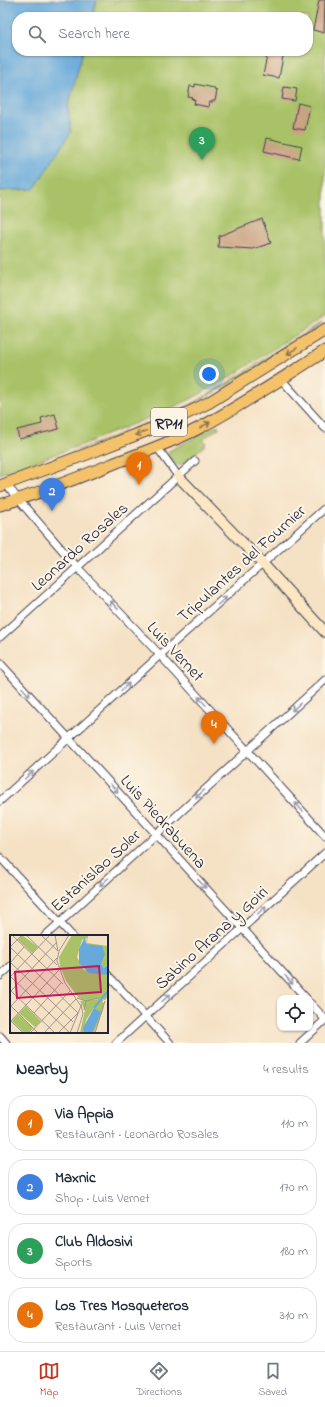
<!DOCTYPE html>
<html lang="en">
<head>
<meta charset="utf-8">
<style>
	:root { --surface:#fff; --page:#f2f2f3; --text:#1f2937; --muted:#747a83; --line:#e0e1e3; --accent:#c8321e }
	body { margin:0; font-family:"Indie Flower",sans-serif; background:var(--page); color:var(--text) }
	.controls { position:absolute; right:12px; bottom:12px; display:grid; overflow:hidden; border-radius:8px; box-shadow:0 1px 3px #0004 }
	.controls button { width:36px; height:36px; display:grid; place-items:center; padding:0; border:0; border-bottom:1px solid var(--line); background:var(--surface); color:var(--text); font:20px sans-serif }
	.you { position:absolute; left:209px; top:374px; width:14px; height:14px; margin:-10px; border:3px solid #fff; border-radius:50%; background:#1a73e8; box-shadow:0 0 0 6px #1a73e833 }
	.badge { display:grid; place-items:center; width:26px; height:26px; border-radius:50%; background:var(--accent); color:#fff; font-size:13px; font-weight:700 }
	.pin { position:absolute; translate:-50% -33px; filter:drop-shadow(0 1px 2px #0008) }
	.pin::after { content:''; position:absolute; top:21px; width:14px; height:12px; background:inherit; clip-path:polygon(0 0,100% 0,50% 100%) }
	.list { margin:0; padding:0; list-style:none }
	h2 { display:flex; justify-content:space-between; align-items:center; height:52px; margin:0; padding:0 16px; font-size:17px }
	h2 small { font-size:13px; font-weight:400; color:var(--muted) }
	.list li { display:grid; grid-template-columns:26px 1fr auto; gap:12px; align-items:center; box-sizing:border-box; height:56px; margin:0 8px 8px; padding:0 8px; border:1px solid var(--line); border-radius:16px }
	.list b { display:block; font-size:15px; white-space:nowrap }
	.list p { margin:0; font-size:13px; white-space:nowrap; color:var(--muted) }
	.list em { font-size:13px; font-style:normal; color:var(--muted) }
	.icon { flex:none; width:22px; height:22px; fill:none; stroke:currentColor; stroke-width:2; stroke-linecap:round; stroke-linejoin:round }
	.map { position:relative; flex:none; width:325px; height:1043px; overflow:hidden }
	.search { position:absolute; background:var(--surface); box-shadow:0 1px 3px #0004; left:12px; right:12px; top:12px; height:44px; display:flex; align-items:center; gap:10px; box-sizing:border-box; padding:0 14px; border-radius:16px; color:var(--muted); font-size:15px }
	.sheet { height:308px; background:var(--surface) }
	nav { display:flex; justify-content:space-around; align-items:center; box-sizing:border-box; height:56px; border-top:1px solid var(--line); background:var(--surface); font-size:11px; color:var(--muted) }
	nav a { display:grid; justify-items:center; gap:2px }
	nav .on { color:var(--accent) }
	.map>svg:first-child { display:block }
</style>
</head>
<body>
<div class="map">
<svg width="325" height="1043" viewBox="0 0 325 1043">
	<rect width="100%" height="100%" fill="#fcf5e5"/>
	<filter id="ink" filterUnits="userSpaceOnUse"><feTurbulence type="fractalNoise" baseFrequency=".025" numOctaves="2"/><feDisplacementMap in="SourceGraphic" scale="8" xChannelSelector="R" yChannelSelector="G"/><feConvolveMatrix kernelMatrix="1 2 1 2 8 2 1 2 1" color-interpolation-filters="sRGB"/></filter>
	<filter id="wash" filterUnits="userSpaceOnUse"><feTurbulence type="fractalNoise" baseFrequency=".012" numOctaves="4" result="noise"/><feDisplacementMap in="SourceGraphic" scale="16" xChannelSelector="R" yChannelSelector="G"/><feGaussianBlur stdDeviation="0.9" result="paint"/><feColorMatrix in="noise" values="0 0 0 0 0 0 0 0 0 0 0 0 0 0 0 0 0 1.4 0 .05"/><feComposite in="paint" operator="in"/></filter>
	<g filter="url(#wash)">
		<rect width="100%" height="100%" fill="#f5e1c4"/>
		<g fill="#a9c267" stroke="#667251">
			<path d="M97 0H325V316L224 381 187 401 153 416 84 444 0 474V191L34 189 71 132 68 107 83 51H308V17H92Z"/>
			<path d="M321 323 322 324 229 384 190 406 108 440 0 479 108 439 190 405 218 389Z"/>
			<path d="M218 425 219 428 203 439 206 444 183 464C175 467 171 461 168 454L169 451Z"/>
		</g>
		<path fill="#66a9da" stroke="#44668a" d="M0 0H97L92 17H17V51H83L68 107 71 132 34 189 0 191Z"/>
		<g id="blocks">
			<g fill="#c9a281">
				<path d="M319 0H325L324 33 313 30Z"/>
				<path d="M268 51H284L279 78 263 75Z"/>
				<path d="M195 84 214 88V90L217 91 215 101H212V103L209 102 208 107 194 104 195 100 192 99 193 98 188 97 190 86 195 87Z"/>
				<path d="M284 87 297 89 295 101 282 99Z"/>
				<path d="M298 103 310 106 305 130 293 128Z"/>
				<path d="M267 138 302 146 299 159 264 151Z"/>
				<path d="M262 219 271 243 253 249 218 247 219 236Z"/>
				<path d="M55 414 59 429 19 439 17 430 42 424 41 418Z"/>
			</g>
		</g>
	</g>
	<g filter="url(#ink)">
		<use href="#blocks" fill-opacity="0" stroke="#423f50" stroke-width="1"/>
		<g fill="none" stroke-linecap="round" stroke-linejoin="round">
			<g stroke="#423f50" stroke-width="9">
				<g id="street">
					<path d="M281 379 325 428"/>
					<path d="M157 447 178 476"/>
					<path d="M6 484 18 499 77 567 160 655 325 836"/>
					<path d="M0 637 195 461"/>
					<path d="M0 663 306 998"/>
					<path d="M0 801 160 655 325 508"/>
					<path d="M0 857 72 936"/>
					<path d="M45 936 325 680"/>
					<path d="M107 974 170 1043"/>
					<path d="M0 976 11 966"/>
					<path d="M310 1003 325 1019"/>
					<path d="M0 1036 6 1043"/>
					<path d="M116 1043 325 853"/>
					<path d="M300 1043 325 1020"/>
				</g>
			</g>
			<g stroke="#423f50" stroke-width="12">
				<path id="secondary" d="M178 476 263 564 325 632"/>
			</g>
			<g stroke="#423f50" stroke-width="13">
				<g id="primary">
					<path d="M0 486 87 454 169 422 208 403 325 330"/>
					<path d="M0 505C41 493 80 477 120 461 147 451 175 441 201 427 244 404 284 377 325 351"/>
				</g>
			</g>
			<use href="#street" stroke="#fff" stroke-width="7"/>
			<use href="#secondary" stroke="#fbe7c3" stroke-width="10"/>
			<use href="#primary" stroke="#f4c26a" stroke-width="11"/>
		</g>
		<defs><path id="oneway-shaft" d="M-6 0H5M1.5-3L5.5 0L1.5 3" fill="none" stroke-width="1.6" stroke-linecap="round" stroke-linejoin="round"/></defs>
		<g stroke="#8b7252">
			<use href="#oneway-shaft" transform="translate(292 351) rotate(148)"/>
			<use href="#oneway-shaft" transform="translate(205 425) rotate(-29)"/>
			<use href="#oneway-shaft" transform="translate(141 433) rotate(158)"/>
		</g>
		<g stroke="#9c9ca7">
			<use href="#oneway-shaft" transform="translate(222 601) rotate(-42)"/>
			<use href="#oneway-shaft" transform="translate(114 605) rotate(-133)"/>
			<use href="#oneway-shaft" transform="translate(125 687) rotate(-42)"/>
			<use href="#oneway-shaft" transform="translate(26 692) rotate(48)"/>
			<use href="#oneway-shaft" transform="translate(202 701) rotate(-132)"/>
			<use href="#oneway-shaft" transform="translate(296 707) rotate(138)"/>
			<use href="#oneway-shaft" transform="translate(29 775) rotate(-42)"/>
			<use href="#oneway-shaft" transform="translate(114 788) rotate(48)"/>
			<use href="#oneway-shaft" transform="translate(200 794) rotate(137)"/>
			<use href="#oneway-shaft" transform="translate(299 807) rotate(-132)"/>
			<use href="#oneway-shaft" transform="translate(104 882) rotate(138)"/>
			<use href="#oneway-shaft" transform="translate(202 884) rotate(47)"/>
			<use href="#oneway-shaft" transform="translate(262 910) rotate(-42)"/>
			<use href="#oneway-shaft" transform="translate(289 980) rotate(48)"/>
			<use href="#oneway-shaft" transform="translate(166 998) rotate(-42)"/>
		</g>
	</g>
	<g text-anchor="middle" stroke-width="4" stroke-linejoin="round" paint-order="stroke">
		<rect fill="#fcf5e5" stroke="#63616e" stroke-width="1" x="151" y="408" width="36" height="28" rx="3"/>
		<g font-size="16" font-weight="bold" fill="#22223b">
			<text x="169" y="428">RP11</text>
		</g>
		<g font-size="17" fill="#22223b" stroke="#fcf5e5">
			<text transform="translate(79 546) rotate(-42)" y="6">Leonardo Rosales</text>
			<text transform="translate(241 563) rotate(-42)" y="6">Tripulantes del Fournier</text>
			<text transform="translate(176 651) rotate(47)" y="6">Luis Vernet</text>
			<text transform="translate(164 821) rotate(48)" y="6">Luis Piedrabuena</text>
			<text transform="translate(95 870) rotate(-42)" y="6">Estanislao Soler</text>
			<text transform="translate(211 937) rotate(-42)" y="6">Sabino Arana y Goiri</text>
		</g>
	</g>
	<g transform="translate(10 935)">
		<rect width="98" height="98" fill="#f5e1c4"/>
		<path d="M12 0 28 12 22 18 8 5ZM62 0H78L77 8 98 11V30L94 33 91 29 93 19 76 9 77 3 72 5 67 22 74 35 98 40V61L95 65 88 63 75 66 69 63 56 46 50 31 49 22ZM89 64 94 68 93 75 84 98H82L90 77 84 73 76 85 74 98H70L75 75 70 66ZM16 71 31 86 25 92 9 78ZM8 79 23 93 19 98H14L2 86Z" fill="#a9c267"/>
		<path d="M75 2 76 9 92 11 95 19 91 29 94 33 98 30V40L79 38 69 28V14ZM84 73 91 77 87 87 82 98H74L73 93Z" fill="#66a9da"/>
		<path fill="none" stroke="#66a9da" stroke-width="2" d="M84 73 98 56"/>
		<path fill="none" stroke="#a1958d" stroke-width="1" d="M2 0 53 49M16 0 47 30M31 0 48 16M45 0 48 16M59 0 49 16 47 26 55 48 71 71 60 98M0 12 68 78 48 98M0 12 12 0M0 27 63 87M1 27 14 12M0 41 60 98M1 41 40 0M0 55 45 98M0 57 47 7M67 63 76 66 74 75M76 66 88 63 93 66M0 70 28 98M1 71 47 23M24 78 51 48M1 86 13 98M0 87 50 34M20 98 60 56M34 98 66 64M67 98 73 79 71 69M85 98 95 66"/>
		<path fill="#c2185b" fill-opacity="0.15" stroke="#c2185b" stroke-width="2" d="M89 31 91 57 7 63 5 37Z"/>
		<rect width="98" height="98" fill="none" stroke="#22223b" stroke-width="2"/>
	</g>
</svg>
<div class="controls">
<button><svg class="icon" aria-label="locate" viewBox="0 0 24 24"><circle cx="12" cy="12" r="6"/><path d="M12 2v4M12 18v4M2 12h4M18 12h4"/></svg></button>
</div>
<div class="you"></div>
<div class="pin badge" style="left:139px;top:485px;background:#e8710a">1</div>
<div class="pin badge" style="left:52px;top:511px;background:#3f7fe0">2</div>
<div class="pin badge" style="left:202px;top:160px;background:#2e9e5b">3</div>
<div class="pin badge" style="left:214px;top:744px;background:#e8710a">4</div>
<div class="search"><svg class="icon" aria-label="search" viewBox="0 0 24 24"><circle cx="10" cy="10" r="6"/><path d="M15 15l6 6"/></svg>Search here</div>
</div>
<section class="sheet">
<h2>Nearby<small>4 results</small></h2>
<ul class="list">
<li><span class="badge" style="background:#e8710a">1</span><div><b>Via Appia</b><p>Restaurant · Leonardo Rosales</p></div><em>110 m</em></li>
<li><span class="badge" style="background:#3f7fe0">2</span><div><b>Maxnic</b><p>Shop · Luis Vernet</p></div><em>170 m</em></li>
<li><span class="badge" style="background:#2e9e5b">3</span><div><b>Club Aldosivi</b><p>Sports</p></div><em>180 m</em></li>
<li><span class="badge" style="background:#e8710a">4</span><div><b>Los Tres Mosqueteros</b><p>Restaurant · Luis Vernet</p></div><em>310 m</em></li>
</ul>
</section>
<nav>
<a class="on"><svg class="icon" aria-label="map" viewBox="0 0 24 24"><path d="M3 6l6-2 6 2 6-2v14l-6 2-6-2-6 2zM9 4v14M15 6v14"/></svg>Map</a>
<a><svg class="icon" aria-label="directions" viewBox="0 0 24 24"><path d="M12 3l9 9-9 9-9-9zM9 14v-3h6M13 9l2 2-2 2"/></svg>Directions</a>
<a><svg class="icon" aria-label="saved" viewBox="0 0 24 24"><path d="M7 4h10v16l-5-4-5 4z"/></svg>Saved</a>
</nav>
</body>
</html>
